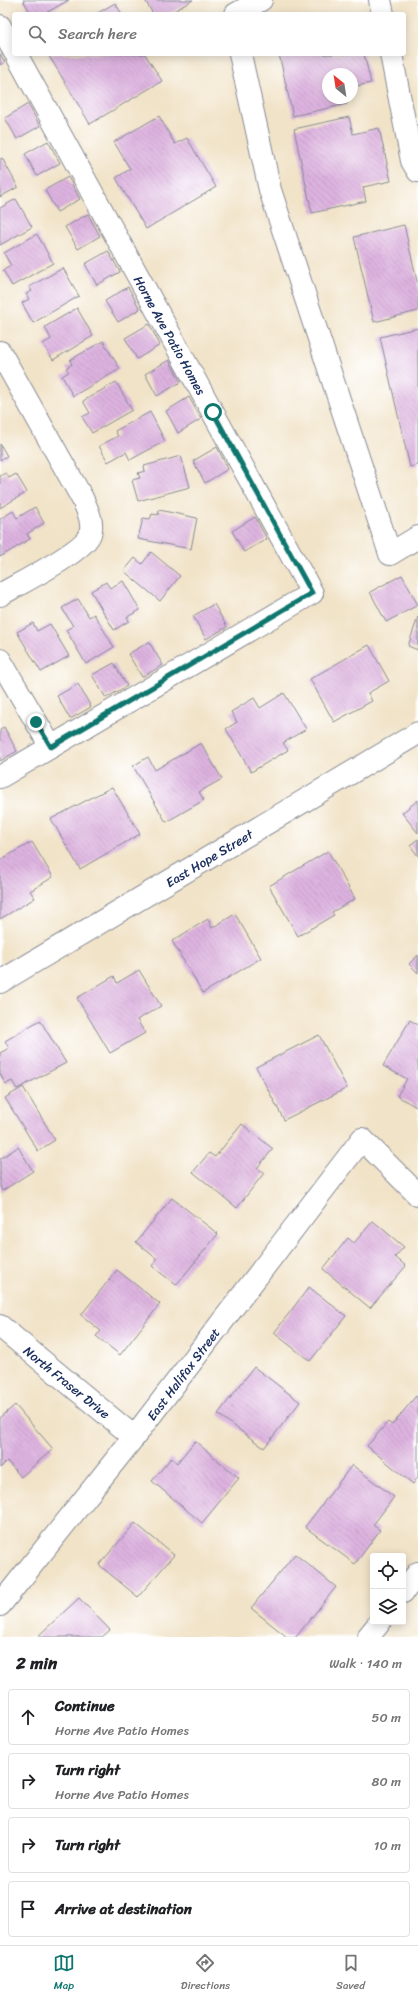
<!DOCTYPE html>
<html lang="en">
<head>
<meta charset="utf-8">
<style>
	:root { --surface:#fff; --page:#f2f2f2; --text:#202124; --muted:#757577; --line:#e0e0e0; --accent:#0f766e }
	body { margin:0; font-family:Sriracha,sans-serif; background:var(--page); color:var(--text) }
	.controls { position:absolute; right:12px; bottom:12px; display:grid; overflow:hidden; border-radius:4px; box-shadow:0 2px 10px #0003 }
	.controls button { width:36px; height:36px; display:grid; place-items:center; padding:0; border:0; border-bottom:1px solid var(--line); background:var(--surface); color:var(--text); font:20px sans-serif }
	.compass { position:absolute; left:322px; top:68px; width:36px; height:36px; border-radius:50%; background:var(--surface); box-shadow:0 2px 10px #0003; rotate:330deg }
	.stop { position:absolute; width:12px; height:12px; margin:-9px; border:3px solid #0f766e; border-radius:50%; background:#fff }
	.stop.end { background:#0f766e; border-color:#fff; box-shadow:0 1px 4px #0008 }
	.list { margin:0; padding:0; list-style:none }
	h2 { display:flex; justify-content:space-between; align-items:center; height:52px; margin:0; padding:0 16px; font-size:17px }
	h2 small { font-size:13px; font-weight:400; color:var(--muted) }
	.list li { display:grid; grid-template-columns:26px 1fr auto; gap:12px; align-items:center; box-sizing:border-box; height:56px; margin:0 8px 8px; padding:0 8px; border:1px solid var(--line); border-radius:4px }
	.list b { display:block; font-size:15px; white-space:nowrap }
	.list p { margin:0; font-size:13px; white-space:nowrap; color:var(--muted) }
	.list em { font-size:13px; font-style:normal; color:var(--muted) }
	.icon { flex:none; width:22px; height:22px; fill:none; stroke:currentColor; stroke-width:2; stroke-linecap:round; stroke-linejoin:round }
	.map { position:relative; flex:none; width:418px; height:1637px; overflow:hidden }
	.search { position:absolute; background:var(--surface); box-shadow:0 2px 10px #0003; left:12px; right:12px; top:12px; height:44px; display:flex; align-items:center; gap:10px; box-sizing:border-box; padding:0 14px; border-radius:4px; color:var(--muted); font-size:15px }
	.sheet { height:308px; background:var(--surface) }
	nav { display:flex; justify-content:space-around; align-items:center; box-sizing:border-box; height:56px; border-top:1px solid var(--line); background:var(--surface); font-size:11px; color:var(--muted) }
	nav a { display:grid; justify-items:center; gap:2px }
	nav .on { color:var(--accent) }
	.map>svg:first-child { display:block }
</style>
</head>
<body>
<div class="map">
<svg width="418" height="1637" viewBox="0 0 418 1637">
	<defs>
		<pattern id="building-back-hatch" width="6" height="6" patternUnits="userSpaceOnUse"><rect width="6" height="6" fill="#ddb2df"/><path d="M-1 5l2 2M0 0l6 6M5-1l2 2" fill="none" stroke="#bd99c2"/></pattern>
	</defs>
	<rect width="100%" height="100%" fill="#fff"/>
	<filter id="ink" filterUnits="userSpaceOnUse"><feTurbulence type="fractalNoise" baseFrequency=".025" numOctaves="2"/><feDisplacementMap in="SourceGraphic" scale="8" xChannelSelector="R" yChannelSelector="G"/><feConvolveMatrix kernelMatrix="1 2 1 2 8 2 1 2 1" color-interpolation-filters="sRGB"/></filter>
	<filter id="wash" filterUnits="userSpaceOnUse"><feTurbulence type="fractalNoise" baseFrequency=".012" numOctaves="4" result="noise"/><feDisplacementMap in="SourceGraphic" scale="16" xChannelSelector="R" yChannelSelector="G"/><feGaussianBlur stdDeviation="0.9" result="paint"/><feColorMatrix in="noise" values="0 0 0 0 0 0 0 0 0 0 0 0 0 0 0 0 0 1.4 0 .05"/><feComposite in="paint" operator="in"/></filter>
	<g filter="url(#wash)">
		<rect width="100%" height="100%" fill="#f1e3c8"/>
		<g id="blocks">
			<g fill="url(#building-back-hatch)">
				<path d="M23 0H69L44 14H31Z"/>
				<path d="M145 0H193L169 14H153Z"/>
				<path d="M115 3 122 14H96Z"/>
				<path d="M0 54 5 62 0 65Z"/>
				<path d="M48 54H145L162 81 90 124Z"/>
				<path d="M279 54H364L371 83 352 87V74H328V98H346L347 104 293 116Z"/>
				<path d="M28 104 40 126 17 139 5 118Z"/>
				<path d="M159 116 175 144 187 138 216 187 146 229 116 178 130 169 114 142Z"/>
				<path d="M349 117 353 134 379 128 391 181 363 187 366 201 312 213 294 129Z"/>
				<path d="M48 141 60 163 37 176 25 154Z"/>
				<path d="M2 158 18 187 0 197V159Z"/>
				<path d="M68 177 80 199 57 212 45 190Z"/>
				<path d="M16 199 32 227 0 245V208Z"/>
				<path d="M88 214 100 236 78 249 65 227Z"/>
				<path d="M404 225 418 285V311L374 322 354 237Z"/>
				<path d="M37 234 53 263 12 286 3 270 11 266 4 253Z"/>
				<path d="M108 251 120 272 97 285 85 264Z"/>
				<path d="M63 268 79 296 33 323 22 303 29 299 26 294 32 291 29 287Z"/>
				<path d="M128 287 140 309 118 322 105 301Z"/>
				<path d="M77 308 93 336 53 360 43 344 51 339 45 327Z"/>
				<path d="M149 324 160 345 137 359 125 338Z"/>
				<path d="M418 328V465L410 467 380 337Z"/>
				<path d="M103 341 120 369 73 396 62 376 69 372 66 368 72 364 70 360Z"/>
				<path d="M169 360 181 382 157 396 145 374Z"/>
				<path d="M116 382 132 410 92 433 82 417 90 413 83 401Z"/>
				<path d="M189 397 201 419 178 433 166 411Z"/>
				<path d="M150 412 165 441 130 460 126 452 108 462 99 446 118 436 115 431Z"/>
				<path d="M0 444 7 456 0 460Z"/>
				<path d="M217 447 228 469 205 483 193 461Z"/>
				<path d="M181 456 190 487 138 501 132 480 140 478 138 473 145 471 144 466Z"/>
				<path d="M6 473 9 478 16 474 27 492 0 508V476Z"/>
				<path d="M35 507 44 523 27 534 30 539 0 557V519L13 511 17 518Z"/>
				<path d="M159 510 197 518 191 549 138 539 143 518 150 519 152 514 158 515Z"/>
				<path d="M255 517 267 539 244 552 232 531Z"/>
				<path d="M151 552 180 576 160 601 124 571 135 558 142 564Z"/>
				<path d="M402 575 418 605 386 622 370 592Z"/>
				<path d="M123 581 140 610 127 617 129 621 114 630 91 591 106 582 110 588Z"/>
				<path d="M78 599 89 617 94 614 114 647 86 664 66 630 73 626 62 608Z"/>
				<path d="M214 604 227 627 206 639 193 616Z"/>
				<path d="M418 617V650L408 646Z"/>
				<path d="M33 623 37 631 50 624 69 656 41 672 17 632Z"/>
				<path d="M149 642 163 665 142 677 128 654Z"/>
				<path d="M369 645 389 681 368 693 372 701 334 722 310 679Z"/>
				<path d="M114 663 127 686 106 698 92 675Z"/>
				<path d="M78 684 91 707 70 719 57 696Z"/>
				<path d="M284 693 306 729 283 743 288 750 251 772 226 729 237 722 231 712 254 698 260 708Z"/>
				<path d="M4 727 17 751 0 761V730Z"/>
				<path d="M201 743 222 779 199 792 204 800 166 822 133 766 148 757 155 770Z"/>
				<path d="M112 787 140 834 80 869 51 819Z"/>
				<path d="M418 800V833L402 813Z"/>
				<path d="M418 839V856L410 845Z"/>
				<path d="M32 842 53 877 30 891 35 898 0 919V860Z"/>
				<path d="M328 851 355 899 332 912 334 915 298 936 269 886Z"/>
				<path d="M235 914 261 958 203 993 172 941 208 919 212 928Z"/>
				<path d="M418 955V973L409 964Z"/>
				<path d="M139 970 161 1006 137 1020 145 1033 110 1053 77 998 114 976 117 983Z"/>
				<path d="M40 1020 66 1063 17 1089 12 1081 6 1084 0 1074V1053L9 1048 5 1041Z"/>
				<path d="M410 1020 418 1025V1108L397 1096 407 1079 383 1066Z"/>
				<path d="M319 1035 347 1088 284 1120 256 1067Z"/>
				<path d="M23 1087 55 1140 38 1151 5 1098Z"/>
				<path d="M242 1124 273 1149 257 1168 264 1173 237 1208 193 1172 209 1153 215 1157Z"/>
				<path d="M18 1147 33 1171 2 1191 0 1187V1159Z"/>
				<path d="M172 1198 218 1234 176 1285 152 1266 157 1259 136 1242Z"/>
				<path d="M373 1221 404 1247 395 1257 406 1266 370 1308 323 1269 348 1238 354 1243Z"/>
				<path d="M117 1270 160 1304 120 1355 96 1336 101 1331 81 1315Z"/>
				<path d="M309 1287 346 1316 310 1361 274 1333Z"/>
				<path d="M254 1367 300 1402 264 1448 218 1414Z"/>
				<path d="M416 1396 418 1398V1477L413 1484 367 1446 388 1422 392 1425Z"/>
				<path d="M15 1405 53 1449 21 1477 7 1461 0 1468V1418Z"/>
				<path d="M195 1441 239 1478 202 1523 152 1481 171 1458 177 1463Z"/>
				<path d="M352 1465 394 1497 373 1525 380 1530 355 1564 305 1527Z"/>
				<path d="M135 1523 174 1555 138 1597 99 1565Z"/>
				<path d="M295 1554 336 1587 296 1637H287L251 1608Z"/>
				<path d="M79 1598 110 1630 102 1637H37Z"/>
			</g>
		</g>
	</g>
	<g filter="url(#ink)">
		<use href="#blocks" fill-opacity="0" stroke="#868993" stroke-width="1"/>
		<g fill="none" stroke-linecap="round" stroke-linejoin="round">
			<g stroke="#868993" stroke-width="24">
				<g id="minor">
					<path d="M380 0 383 14"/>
					<path d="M236 14 261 0"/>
					<path d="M0 26 14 51"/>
					<path d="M240 54 270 190 390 554 418 537"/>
					<path d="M391 54 412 161 418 171"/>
					<path d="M0 352 82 498C87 509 94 522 90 534 84 552 18 584 0 595"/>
					<path d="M0 660 51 747"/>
					<path d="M0 777 312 593 16 54"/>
					<path d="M0 982 418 733"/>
					<path d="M0 1326 134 1437"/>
					<path d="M403 1592 418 1573"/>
					<path d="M0 1605 134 1437 362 1139 418 1195"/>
					<path d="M368 1637 380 1622"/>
				</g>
			</g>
			<use href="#minor" stroke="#fff" stroke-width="22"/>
		</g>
	</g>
	<g fill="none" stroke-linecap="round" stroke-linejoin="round" filter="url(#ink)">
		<path stroke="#0f766e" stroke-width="5" d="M36 722 51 747 312 593 213 412"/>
	</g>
	<g text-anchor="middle" stroke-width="3" stroke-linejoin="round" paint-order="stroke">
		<g font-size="13" fill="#1b2f5e" stroke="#fff">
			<text transform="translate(170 335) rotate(61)" y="5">Horne Ave Patio Homes</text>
			<text transform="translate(209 858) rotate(-31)" y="5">East Hope Street</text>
			<text transform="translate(183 1374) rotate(-53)" y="5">East Halifax Street</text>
			<text transform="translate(67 1382) rotate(39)" y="5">North Fraser Drive</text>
		</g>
	</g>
</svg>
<div class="controls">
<button><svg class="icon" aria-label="locate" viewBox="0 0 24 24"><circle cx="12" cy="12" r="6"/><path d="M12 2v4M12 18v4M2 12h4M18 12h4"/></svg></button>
<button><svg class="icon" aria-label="layers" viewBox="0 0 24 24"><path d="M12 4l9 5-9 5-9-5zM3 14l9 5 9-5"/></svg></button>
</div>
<svg class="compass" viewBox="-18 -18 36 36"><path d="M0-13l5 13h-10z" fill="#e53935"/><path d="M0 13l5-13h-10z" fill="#757577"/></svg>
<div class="stop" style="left:213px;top:412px"></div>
<div class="stop end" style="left:36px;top:722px"></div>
<div class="search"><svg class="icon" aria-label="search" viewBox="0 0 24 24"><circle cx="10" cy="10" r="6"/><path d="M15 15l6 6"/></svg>Search here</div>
</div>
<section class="sheet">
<h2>2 min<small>Walk · 140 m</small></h2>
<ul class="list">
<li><svg class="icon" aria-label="ahead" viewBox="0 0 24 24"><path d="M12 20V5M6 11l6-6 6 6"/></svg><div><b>Continue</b><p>Horne Ave Patio Homes</p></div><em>50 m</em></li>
<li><svg class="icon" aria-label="right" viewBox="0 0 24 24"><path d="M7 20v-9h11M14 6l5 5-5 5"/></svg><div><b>Turn right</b><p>Horne Ave Patio Homes</p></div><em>80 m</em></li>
<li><svg class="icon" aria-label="right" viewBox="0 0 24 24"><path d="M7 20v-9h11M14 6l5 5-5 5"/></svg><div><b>Turn right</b></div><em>10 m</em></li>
<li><svg class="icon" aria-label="arrive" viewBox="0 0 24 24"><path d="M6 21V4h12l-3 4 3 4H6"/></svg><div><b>Arrive at destination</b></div></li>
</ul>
</section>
<nav>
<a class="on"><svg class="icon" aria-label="map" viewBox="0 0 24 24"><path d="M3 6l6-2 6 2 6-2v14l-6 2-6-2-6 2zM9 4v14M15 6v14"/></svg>Map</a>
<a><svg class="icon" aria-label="directions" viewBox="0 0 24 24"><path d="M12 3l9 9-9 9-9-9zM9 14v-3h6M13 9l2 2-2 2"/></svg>Directions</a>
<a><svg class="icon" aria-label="saved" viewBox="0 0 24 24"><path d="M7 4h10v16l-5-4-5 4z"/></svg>Saved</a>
</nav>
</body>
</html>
